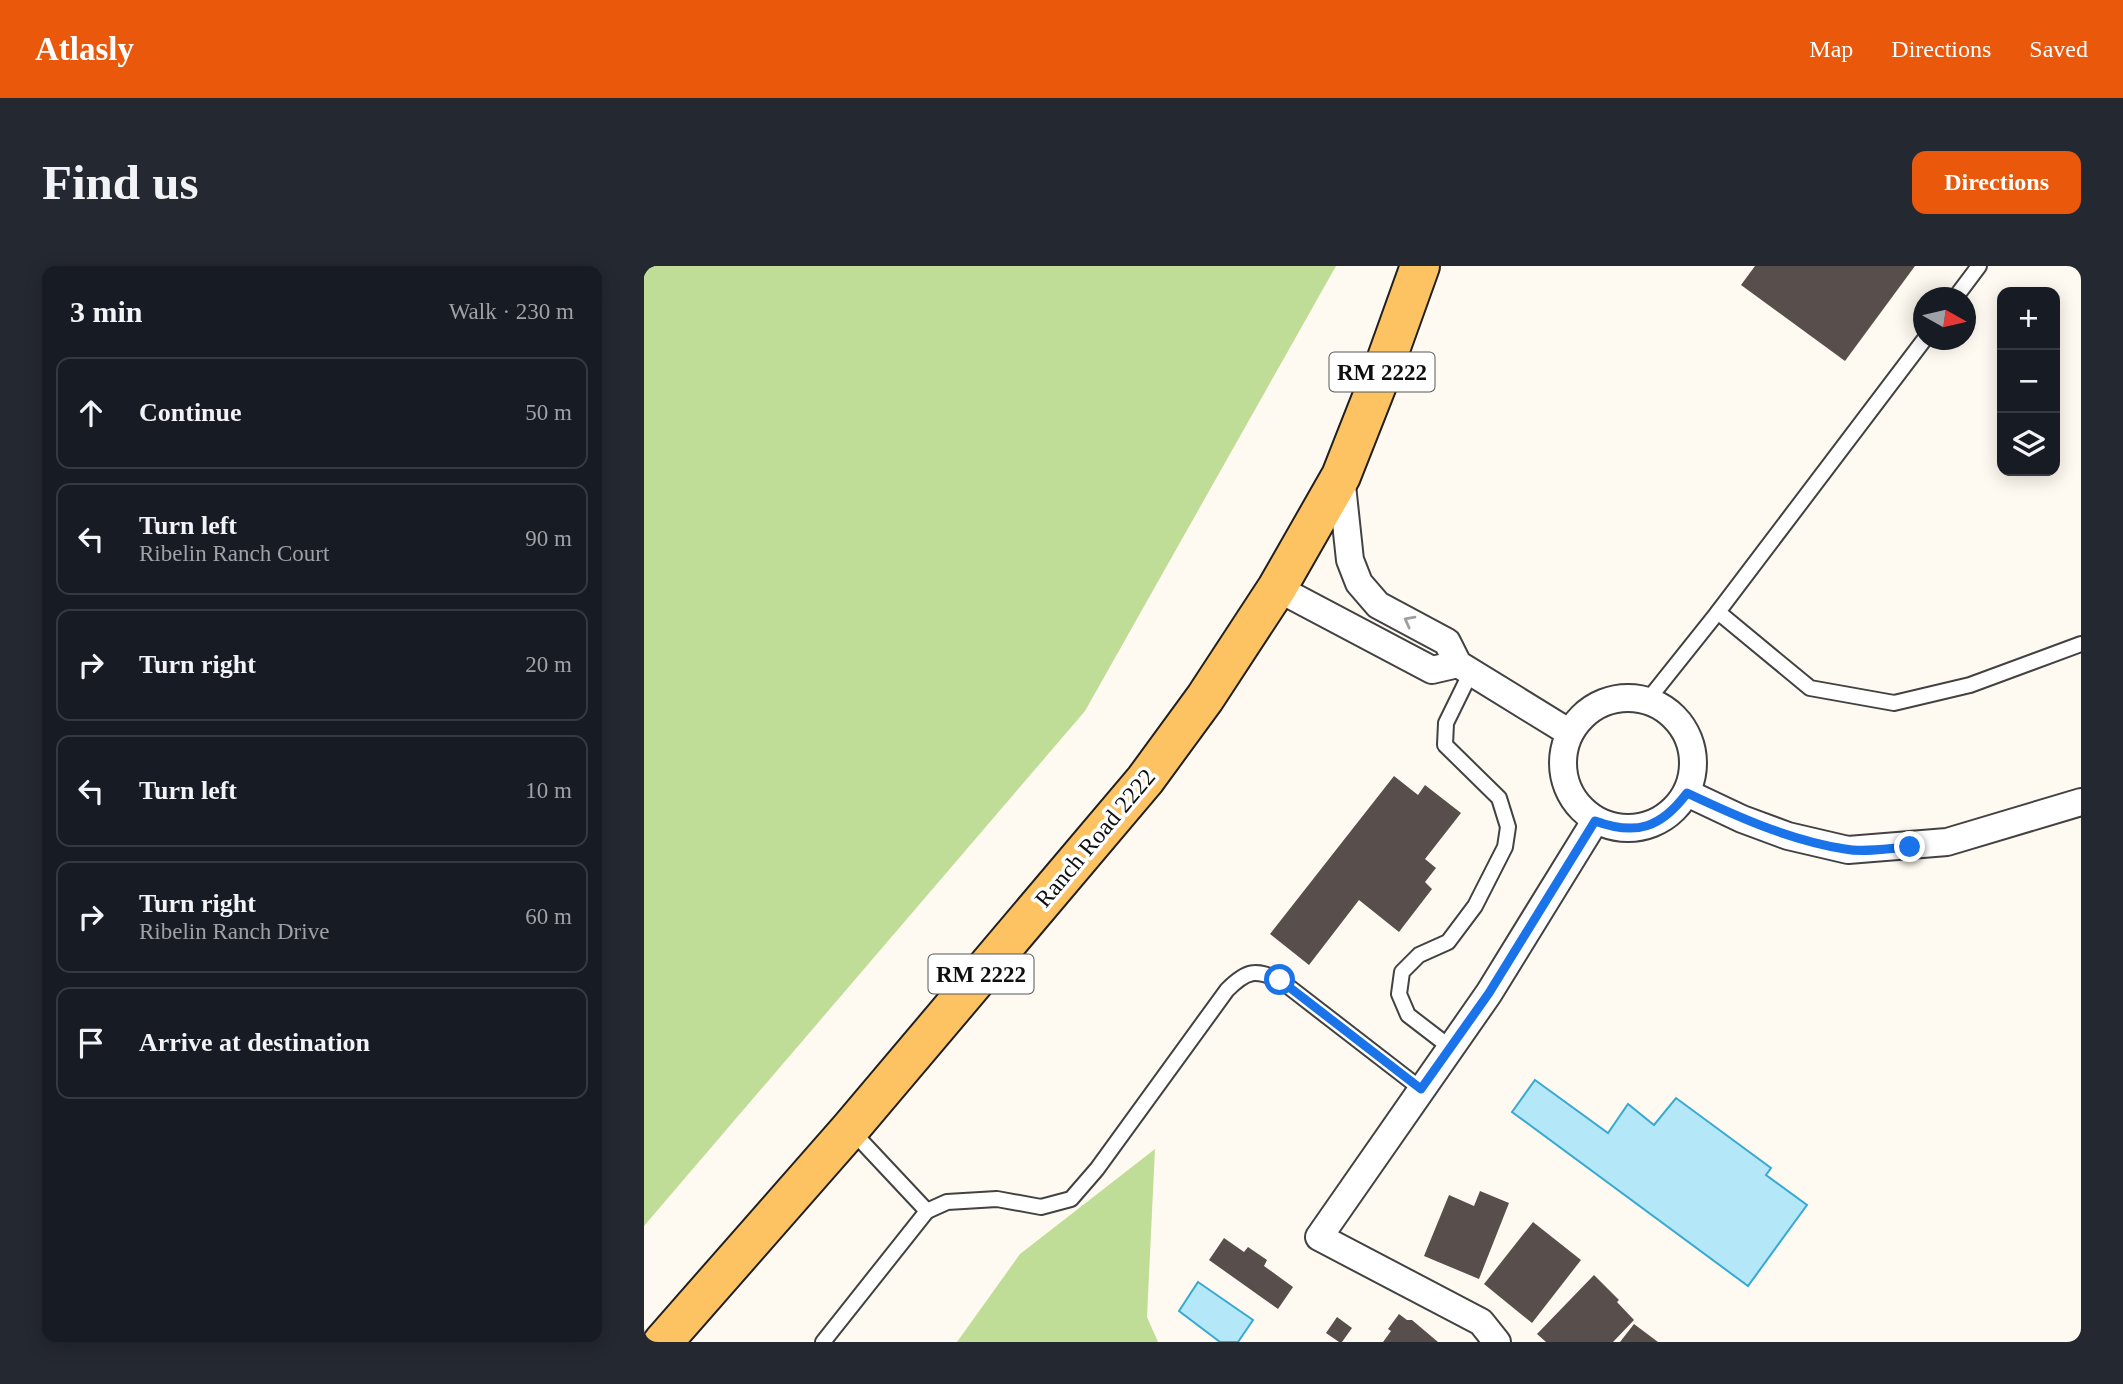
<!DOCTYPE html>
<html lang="en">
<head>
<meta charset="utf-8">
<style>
	:root { --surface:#171b24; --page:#242831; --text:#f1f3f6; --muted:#9ea1a6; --line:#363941; --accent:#ea580c }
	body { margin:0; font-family:"Times New Roman",serif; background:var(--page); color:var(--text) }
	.controls { position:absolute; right:21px; top:21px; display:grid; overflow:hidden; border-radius:14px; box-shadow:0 4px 18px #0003 }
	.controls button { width:63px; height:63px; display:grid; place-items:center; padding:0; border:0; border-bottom:2px solid var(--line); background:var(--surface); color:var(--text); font:35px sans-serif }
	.compass { position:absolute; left:1269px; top:21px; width:63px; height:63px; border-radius:50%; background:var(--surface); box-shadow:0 4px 18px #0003; rotate:98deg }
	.stop { position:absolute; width:21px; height:21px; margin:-16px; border:5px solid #1a73e8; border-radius:50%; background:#fff }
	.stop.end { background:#1a73e8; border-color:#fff; box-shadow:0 2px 7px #0008 }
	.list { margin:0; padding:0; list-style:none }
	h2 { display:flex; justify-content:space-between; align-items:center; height:91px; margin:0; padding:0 28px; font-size:30px }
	h2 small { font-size:23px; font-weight:400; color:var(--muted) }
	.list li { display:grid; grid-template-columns:46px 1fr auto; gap:21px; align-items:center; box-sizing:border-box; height:112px; margin:0 14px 14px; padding:0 14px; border:2px solid var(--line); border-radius:14px }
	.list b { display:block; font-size:26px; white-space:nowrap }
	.list p { margin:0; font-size:23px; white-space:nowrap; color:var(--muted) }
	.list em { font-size:23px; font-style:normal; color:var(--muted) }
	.icon { flex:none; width:38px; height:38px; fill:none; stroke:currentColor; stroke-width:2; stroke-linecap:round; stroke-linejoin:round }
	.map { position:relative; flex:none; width:1437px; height:1076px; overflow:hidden; border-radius:14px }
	header { display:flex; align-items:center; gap:42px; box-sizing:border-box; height:98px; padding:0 35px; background:var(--accent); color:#fff }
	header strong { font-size:33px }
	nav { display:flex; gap:38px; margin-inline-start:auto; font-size:24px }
	.intro { display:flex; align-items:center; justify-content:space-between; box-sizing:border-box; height:168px; padding:0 42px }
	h1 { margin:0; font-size:49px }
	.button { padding:18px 32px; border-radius:14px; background:var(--accent); color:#fff; font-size:24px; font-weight:700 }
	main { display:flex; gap:42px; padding:0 42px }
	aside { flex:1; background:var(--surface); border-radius:14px; box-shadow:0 4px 18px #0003 }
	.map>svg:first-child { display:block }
</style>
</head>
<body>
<header>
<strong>Atlasly</strong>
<nav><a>Map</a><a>Directions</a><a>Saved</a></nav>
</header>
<div class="intro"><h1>Find us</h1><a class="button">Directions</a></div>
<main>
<aside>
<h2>3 min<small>Walk · 230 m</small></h2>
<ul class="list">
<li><svg class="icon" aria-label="ahead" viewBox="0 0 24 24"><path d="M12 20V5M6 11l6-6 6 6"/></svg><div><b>Continue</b></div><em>50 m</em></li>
<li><svg class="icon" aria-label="left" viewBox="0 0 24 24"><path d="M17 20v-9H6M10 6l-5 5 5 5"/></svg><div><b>Turn left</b><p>Ribelin Ranch Court</p></div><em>90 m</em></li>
<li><svg class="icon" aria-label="right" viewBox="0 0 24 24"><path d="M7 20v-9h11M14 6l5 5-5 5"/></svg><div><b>Turn right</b></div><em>20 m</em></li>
<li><svg class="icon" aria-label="left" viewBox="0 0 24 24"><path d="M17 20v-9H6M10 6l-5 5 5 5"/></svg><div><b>Turn left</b></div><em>10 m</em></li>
<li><svg class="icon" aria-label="right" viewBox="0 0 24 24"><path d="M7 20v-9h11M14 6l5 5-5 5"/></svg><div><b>Turn right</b><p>Ribelin Ranch Drive</p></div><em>60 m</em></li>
<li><svg class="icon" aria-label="arrive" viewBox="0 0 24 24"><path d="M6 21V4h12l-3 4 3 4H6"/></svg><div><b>Arrive at destination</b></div></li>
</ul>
</aside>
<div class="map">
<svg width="1437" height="1076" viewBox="0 0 1437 1076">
	<rect width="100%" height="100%" fill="#fffaf1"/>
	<g fill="#c0dd97">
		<path d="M0 0H692L441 445 0 960Z"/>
		<path d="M511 883 503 1051 514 1076H313L376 988Z"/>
	</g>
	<g fill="#b4e8f8" stroke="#38a9d2" stroke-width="2">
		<path d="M891 814 964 867 984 838 1010 859 1032 832 1127 902 1122 909 1163 939 1104 1020 868 846Z"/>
		<path d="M554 1016 609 1054 594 1076H576L535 1045Z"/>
	</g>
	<g fill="#584e4b">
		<path d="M1111 0H1271L1201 95 1097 19Z"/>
		<path d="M750 510 774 529 781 519 817 547 781 593 792 602 781 616 788 623 755 666 715 634 665 699 626 668Z"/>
		<path d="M836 925 865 937 835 1013 780 990 805 929 830 940Z"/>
		<path d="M889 956 937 994 888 1057 840 1018Z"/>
		<path d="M580 972 600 986 604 981 623 994 620 1000 649 1021 634 1043 565 994Z"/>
		<path d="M950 1009 975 1034 973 1036 990 1054 969 1076H902L893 1068Z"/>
		<path d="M755 1048 763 1054H768L794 1076H739L747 1065 744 1063Z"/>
		<path d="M693 1051 708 1062 698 1076H695L682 1067Z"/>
		<path d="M990 1058 1014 1076H976Z"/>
	</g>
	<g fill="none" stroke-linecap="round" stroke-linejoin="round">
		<g stroke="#424242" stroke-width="18">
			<g id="lane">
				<path d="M1311 32 1335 0"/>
				<path d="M1280 74 1074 346 1166 422 1250 437 1326 419 1437 378"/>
				<path d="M1003 435 1074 346"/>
				<path d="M807 782 764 749 755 728 758 706 775 689 804 676 831 640 861 581 864 561 855 532 801 479 802 457 827 406"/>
				<path d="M283 945 303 936 353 933 397 941 427 933 453 903 583 724C603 704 611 703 636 714L777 823"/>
				<path d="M179 1076 283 945 207 864"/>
			</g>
		</g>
		<g stroke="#424242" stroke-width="30">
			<g id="street">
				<path d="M697 210 706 294 715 317 734 339 803 376 814 398 926 467"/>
				<path d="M633 322 788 404 814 398"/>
				<circle cx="984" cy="497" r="65"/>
				<path d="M1043 527 1098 553 1144 570 1204 584 1303 576 1437 536"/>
				<path d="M853 1076 837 1056 675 971 845 727 951 555"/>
			</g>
		</g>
		<g stroke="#202020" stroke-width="42">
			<path id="primary" d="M19 1076 206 863 501 514 561 432 633 322 697 210 738 106 776 0"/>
		</g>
		<use href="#lane" stroke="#fff" stroke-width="14"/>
		<use href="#street" stroke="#fff" stroke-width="26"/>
		<use href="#primary" stroke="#fdc363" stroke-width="38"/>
	</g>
	<defs><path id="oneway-chevron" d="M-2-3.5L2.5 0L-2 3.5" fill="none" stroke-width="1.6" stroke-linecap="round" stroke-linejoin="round" transform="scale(1.75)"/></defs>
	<use stroke="#9f9f9f" href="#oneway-chevron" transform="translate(765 355) rotate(-152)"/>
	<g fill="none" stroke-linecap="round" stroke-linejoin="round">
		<path stroke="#1a73e8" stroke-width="9" d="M636 714 777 823 845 727 951 555C992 570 1017 562 1043 527 1094 551 1145 574 1201 583 1221 587 1246 582 1266 581"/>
	</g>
	<g text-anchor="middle" stroke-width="7" stroke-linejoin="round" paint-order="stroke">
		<g fill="#fff" stroke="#575757" stroke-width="2">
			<rect x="685.5" y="86.5" width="105" height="39" rx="5"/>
			<rect x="284.5" y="688.5" width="105" height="39" rx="5"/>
		</g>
		<g font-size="23" font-weight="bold" fill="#0f0f0f">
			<text x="738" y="114">RM 2222</text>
			<text x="337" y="716">RM 2222</text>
		</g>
		<g font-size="24" fill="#0f0f0f" stroke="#fff">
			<text transform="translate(451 572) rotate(-50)" y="8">Ranch Road 2222</text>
		</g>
	</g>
</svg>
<div class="controls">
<button>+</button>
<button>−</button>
<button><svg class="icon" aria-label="layers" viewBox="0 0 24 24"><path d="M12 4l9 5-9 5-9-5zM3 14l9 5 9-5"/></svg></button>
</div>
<svg class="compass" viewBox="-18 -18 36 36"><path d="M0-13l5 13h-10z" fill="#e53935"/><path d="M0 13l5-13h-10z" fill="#9ea1a6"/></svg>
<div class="stop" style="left:636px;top:714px"></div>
<div class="stop end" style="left:1266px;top:581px"></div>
</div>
</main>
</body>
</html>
